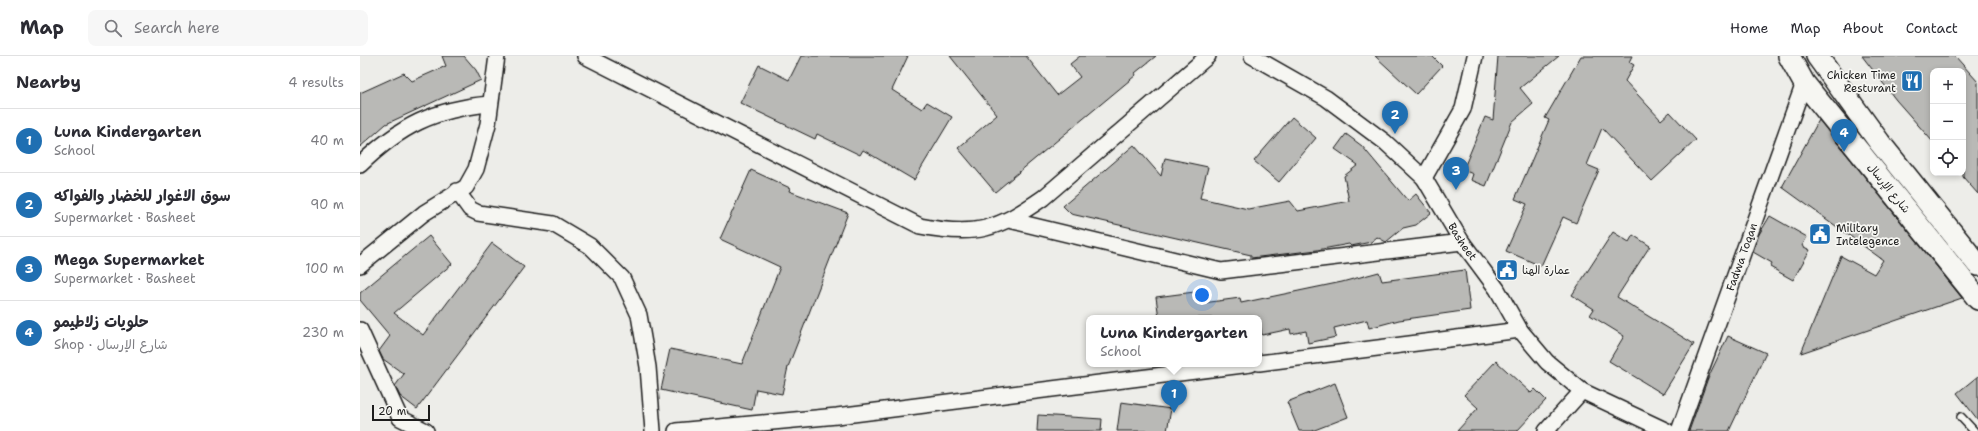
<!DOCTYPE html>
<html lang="en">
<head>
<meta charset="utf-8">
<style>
	:root { --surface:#fff; --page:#f7f7f7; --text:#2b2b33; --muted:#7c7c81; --line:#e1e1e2; --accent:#1f6fb2 }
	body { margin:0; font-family:"Shantell Sans","Playpen Sans Arabic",sans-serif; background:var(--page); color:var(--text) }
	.controls { position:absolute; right:12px; top:12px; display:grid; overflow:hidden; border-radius:8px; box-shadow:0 2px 6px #0003 }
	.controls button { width:36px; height:36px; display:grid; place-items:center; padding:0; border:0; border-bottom:1px solid var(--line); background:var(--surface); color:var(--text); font:20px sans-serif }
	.scale { position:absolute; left:12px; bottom:10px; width:58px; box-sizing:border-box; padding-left:4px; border:2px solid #1c1c1c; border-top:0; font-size:11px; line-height:14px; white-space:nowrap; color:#1c1c1c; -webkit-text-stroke:3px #f6f6f2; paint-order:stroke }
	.you { position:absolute; left:842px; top:239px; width:14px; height:14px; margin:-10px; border:3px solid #fff; border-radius:50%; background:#1a73e8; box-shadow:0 0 0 6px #1a73e833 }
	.badge { display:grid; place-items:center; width:26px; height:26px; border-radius:50%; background:var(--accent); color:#fff; font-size:13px; font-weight:700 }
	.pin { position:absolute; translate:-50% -33px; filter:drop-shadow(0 1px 2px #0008) }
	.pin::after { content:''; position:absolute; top:21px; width:14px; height:12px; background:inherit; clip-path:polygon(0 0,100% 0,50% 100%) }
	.popup { position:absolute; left:726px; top:259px; width:176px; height:52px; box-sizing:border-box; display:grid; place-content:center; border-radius:8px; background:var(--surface); filter:drop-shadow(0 1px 3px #0005); font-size:13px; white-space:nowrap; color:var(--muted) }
	.popup b { font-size:15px; color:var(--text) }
	.popup::after { content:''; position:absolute; left:50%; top:100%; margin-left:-8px; border:8px solid transparent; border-top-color:var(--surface) }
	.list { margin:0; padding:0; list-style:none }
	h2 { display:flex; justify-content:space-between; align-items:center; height:52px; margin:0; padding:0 16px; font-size:17px }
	h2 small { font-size:13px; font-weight:400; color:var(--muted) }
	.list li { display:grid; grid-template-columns:26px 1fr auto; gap:12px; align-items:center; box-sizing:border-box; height:64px; padding:0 16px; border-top:1px solid var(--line) }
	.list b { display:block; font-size:15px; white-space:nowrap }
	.list p { margin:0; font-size:13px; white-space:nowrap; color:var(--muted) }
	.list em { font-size:13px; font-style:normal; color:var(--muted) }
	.icon { flex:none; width:22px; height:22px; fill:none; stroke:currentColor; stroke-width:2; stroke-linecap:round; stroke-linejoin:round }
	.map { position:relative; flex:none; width:1618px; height:375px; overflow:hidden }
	header { display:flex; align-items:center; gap:24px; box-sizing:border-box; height:56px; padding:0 20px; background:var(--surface); border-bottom:1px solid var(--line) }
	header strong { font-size:19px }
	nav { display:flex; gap:22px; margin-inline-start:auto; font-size:14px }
	.search { width:280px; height:36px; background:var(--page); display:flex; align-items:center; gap:10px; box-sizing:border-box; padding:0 14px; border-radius:8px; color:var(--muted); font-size:15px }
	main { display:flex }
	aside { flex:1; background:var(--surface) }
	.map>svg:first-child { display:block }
</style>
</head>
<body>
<header>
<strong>Map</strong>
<div class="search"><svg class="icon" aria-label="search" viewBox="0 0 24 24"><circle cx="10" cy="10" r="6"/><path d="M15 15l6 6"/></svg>Search here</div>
<nav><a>Home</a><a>Map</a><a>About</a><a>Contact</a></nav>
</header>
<main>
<aside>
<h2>Nearby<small>4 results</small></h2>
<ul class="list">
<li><span class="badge">1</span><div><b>Luna Kindergarten</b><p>School</p></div><em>40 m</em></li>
<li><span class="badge">2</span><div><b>سوق الاغوار للخضار والفواكه</b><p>Supermarket · Basheet</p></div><em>90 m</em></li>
<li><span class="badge">3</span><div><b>Mega Supermarket</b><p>Supermarket · Basheet</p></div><em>100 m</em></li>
<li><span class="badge">4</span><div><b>حلويات زلاطيمو</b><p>Shop · شارع الإرسال</p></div><em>230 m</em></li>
</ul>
</aside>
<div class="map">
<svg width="1618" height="375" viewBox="0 0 1618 375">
	<rect width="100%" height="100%" fill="#edede9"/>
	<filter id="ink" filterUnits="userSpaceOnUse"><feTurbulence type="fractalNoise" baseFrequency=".025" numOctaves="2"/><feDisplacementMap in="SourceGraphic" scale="8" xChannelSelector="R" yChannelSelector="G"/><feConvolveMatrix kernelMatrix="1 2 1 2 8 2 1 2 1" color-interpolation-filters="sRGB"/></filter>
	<g filter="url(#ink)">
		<g fill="#b9b9b6" stroke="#1c1c1c">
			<path d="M82 0H104L116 14 121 24 26 68 0 91V37L44 17 52 25 86 10Z"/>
			<path d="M441 0H548L532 34 562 53 567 46 592 61 554 124 503 94 500 99 457 78 455 83 380 47 399 9 429 24Z"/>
			<path d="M590 0H666L697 39 720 21 710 8 720 0H796L775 17 776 19 635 136 598 92 637 59Z"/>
			<path d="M1015 0H1072L1082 10 1056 38Z"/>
			<path d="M1138 0H1199L1160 32 1173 48 1152 66 1126 130 1111 124 1113 118 1103 114 1125 61 1133 64Z"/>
			<path d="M1221 0H1272L1269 6 1274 9 1265 25 1301 64 1310 56 1336 84 1292 125 1242 72 1227 109 1239 114 1216 167 1203 161 1181 210 1146 195 1167 148 1155 143 1189 64 1185 62Z"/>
			<path d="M1502 0H1595L1618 26V138L1603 121V15H1573V86L1536 44Z"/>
			<path d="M932 61 956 82 919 126 894 105Z"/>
			<path d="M1459 64 1602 242 1441 297 1481 200 1514 218 1523 204 1422 131Z"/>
			<path d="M986 78 1002 90 1048 145 1056 138 1071 157 1056 169 1043 172 1026 186 1017 181 1011 186 991 190 989 188 957 194 891 202V199L711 158 703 150 774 89 801 120 805 102 848 111 840 142 888 153 930 145 938 155 989 145 984 120 998 109 975 93Z"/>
			<path d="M391 114 430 132 429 135 488 157 428 311 422 338 396 333 392 354 301 334 310 293 382 308 420 211 360 183Z"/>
			<path d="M1410 160 1447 181 1442 190 1450 194 1433 224 1410 211 1412 207 1393 196 1398 180Z"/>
			<path d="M1253 176 1269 186 1273 179 1290 190 1257 241 1334 288 1303 338 1249 305 1264 280 1230 259 1234 253 1212 239Z"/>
			<path d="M69 180 92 208 34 257 63 279 132 187 164 211 57 353 40 340 35 330 44 318 23 303 19 295 30 280 0 244V237Z"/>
			<path d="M1105 214 1110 254 1039 264 1009 272 1007 264 974 272 976 281 948 287 946 275 931 278 930 273 902 279 899 262H799L796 241 842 235 843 247 880 242 881 247 982 226 1019 216 1022 225Z"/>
			<path d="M1368 280 1406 297 1369 375H1329L1348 322Z"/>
			<path d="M1136 305 1171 337 1175 333 1186 344 1157 375H1097L1118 352 1104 339Z"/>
			<path d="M1618 320V364L1597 337Z"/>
			<path d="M975 327 988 361 952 375H939L927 346Z"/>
			<path d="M761 346 811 353 807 375H757Z"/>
			<path d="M678 359 742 363 741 375H677Z"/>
		</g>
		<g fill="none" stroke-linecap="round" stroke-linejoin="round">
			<g stroke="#1c1c1c" stroke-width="10">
				<path id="lane" d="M1601 361 1614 375"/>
			</g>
			<g stroke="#1c1c1c" stroke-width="18">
				<g id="street">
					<path d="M225 0 560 170C616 181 637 174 683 142L848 0"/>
					<path id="s1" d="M892 0 966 42 1025 86 1064 122 1102 186 1137 233 1160 274 1187 306 1222 335 1307 375"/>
					<path d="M0 109C40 70 74 53 130 48"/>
					<path d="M1064 122 1103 53 1115 0"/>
					<path d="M97 135 110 153 118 157 193 168 230 190 262 222 279 259 288 311 293 375"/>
					<path d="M649 164 861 215 1102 186"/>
					<path d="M0 209 64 157 106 131 116 113 128 68 137 0"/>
					<path d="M0 274 40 362 66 375"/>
					<path d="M899 307 1160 274"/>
					<path d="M316 375 477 360 891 308"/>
					<path d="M1186 375 1222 335"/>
					<path id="s2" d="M1319 375 1444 27"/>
				</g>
			</g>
			<g stroke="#1c1c1c" stroke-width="24">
				<g id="secondary">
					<path d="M1429 0 1444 27 1618 243"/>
					<path d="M1457 0 1520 87 1618 209"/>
				</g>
			</g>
			<use href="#lane" stroke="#f6f6f2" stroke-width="7"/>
			<use href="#street" stroke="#f6f6f2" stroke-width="15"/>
			<use href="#secondary" stroke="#f6f6f2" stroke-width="21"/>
		</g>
	</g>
	<defs>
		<g id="restaurant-square" transform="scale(1.15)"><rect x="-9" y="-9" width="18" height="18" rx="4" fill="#1f6fb2" stroke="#f6f6f2"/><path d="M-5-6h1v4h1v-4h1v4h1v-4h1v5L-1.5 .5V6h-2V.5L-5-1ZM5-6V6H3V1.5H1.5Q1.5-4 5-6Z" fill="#fff"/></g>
		<g id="civic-square" transform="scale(1.15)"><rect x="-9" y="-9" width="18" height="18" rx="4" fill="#1f6fb2" stroke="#f6f6f2"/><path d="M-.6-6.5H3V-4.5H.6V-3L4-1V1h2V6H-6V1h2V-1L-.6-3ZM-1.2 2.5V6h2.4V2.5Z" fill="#fff"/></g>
	</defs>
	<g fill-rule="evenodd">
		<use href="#restaurant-square" x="1552" y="25"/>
		<use href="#civic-square" x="1460" y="178"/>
		<use href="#civic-square" x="1147" y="214"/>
	</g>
	<g text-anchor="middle" stroke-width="3.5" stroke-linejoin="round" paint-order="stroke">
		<g font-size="11" fill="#1c1c1c" stroke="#f6f6f2" text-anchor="start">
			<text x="1536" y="23" text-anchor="end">Chicken Time<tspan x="1536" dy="13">Resturant</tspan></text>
			<text x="1476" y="176">Military<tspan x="1476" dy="13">Intelegence</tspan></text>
			<text x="1162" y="218">عمارة الهنا</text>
		</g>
		<g font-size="11" fill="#1c1c1c" stroke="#f6f6f2">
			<text transform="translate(1529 132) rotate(51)" y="4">شارع الإرسال</text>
			<text dy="4" stroke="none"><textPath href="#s1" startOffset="286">Basheet</textPath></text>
			<text dy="4" stroke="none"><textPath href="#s2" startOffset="185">Fadwa Toqan</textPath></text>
		</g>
	</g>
</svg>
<div class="controls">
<button>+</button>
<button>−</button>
<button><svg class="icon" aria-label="locate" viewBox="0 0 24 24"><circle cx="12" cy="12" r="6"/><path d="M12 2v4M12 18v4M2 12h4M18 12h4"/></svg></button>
</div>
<div class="scale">20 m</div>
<div class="you"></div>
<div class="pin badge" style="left:814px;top:357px">1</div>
<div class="popup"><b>Luna Kindergarten</b>School</div>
<div class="pin badge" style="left:1035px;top:78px">2</div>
<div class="pin badge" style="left:1096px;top:134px">3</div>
<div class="pin badge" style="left:1484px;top:96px">4</div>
</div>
</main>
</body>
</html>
